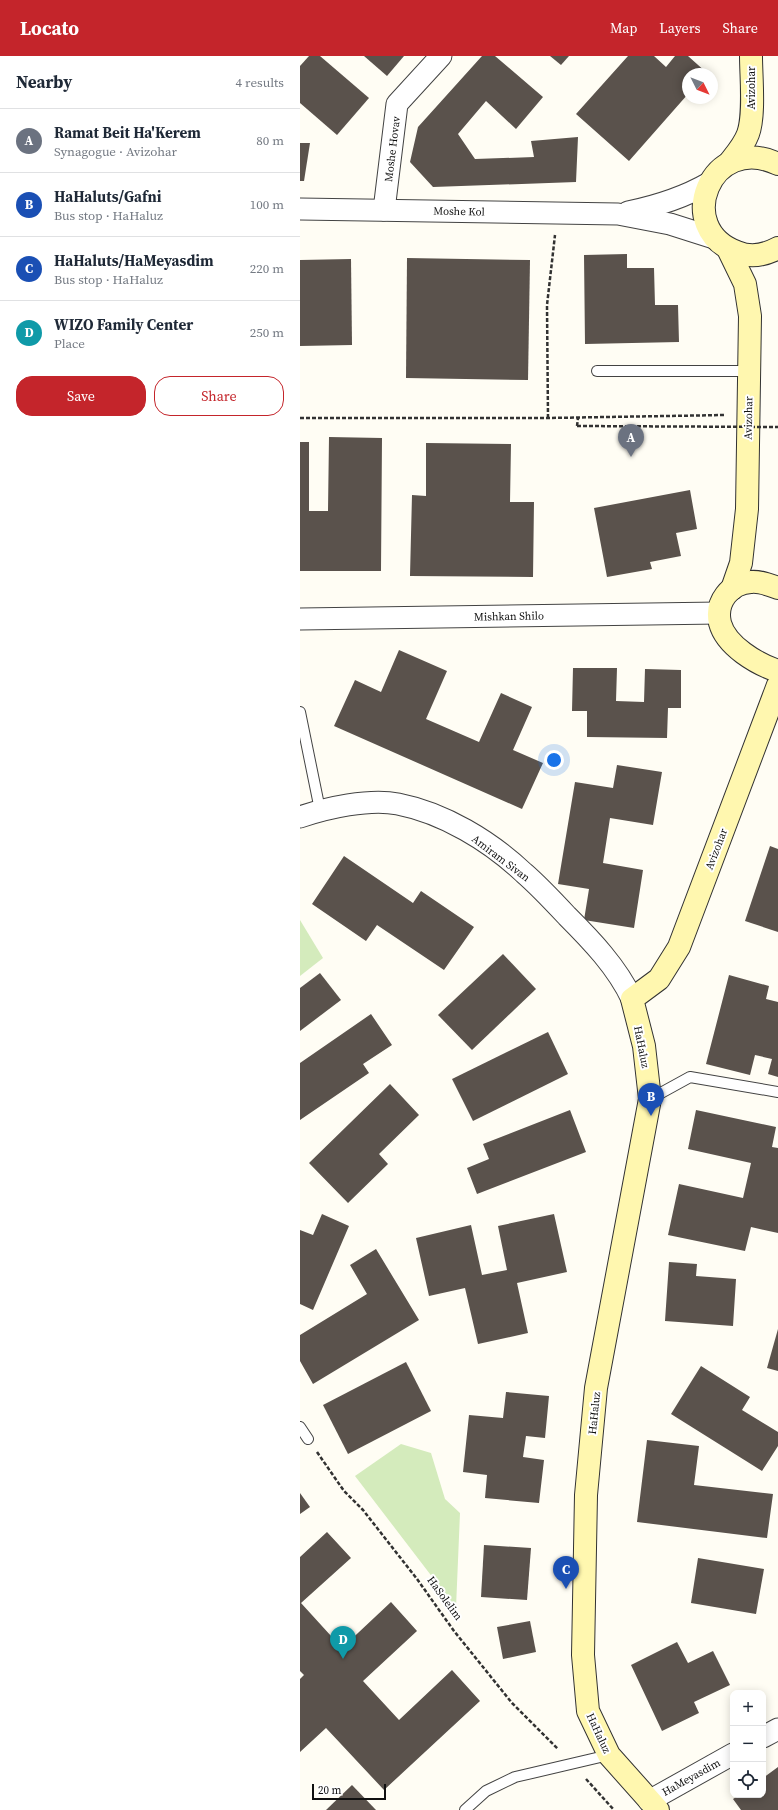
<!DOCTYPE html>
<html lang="en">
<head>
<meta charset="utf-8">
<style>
	:root { --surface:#fff; --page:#f2f2f3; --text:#1f2937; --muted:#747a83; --line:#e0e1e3; --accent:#c4252b }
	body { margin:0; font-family:"Source Serif 4",serif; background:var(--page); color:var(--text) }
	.controls { position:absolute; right:12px; bottom:12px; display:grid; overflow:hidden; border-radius:8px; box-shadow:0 2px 10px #0003 }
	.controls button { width:36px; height:36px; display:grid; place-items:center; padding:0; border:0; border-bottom:1px solid var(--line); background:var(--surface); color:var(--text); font:20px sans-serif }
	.compass { position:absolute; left:382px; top:12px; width:36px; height:36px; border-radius:50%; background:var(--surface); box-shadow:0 2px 10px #0003; rotate:132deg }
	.scale { position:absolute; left:12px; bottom:10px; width:74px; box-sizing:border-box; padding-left:4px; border:2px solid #101010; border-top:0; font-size:11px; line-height:14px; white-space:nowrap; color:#101010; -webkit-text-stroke:3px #fff; paint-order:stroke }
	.you { position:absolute; left:254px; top:704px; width:14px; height:14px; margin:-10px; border:3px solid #fff; border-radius:50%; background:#1a73e8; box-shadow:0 0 0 6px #1a73e833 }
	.badge { display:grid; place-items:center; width:26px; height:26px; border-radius:50%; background:var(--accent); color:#fff; font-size:13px; font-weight:700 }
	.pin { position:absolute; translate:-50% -33px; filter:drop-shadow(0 1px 2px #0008) }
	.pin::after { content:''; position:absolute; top:21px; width:14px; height:12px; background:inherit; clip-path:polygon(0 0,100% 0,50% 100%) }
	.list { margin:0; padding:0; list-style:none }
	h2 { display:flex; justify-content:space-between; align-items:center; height:52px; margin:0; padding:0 16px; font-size:17px }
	h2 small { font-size:13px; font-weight:400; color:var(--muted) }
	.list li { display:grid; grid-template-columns:26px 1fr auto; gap:12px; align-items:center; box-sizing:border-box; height:64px; padding:0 16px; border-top:1px solid var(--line) }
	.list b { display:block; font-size:15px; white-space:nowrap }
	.list p { margin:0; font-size:13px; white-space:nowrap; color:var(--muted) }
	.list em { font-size:13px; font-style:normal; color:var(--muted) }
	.actions { display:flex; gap:8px; padding:12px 16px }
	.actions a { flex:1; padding:9px 0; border:1px solid var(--accent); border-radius:16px; text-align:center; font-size:14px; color:var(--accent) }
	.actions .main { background:var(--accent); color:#fff }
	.icon { flex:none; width:22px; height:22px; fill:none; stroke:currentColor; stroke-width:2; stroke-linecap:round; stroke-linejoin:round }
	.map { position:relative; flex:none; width:478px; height:1754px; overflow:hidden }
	header { display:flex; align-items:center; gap:24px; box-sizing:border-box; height:56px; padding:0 20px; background:var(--accent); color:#fff }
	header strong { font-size:19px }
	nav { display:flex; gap:22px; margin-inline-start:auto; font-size:14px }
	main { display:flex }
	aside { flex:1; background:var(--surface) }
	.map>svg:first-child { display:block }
</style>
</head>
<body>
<header>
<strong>Locato</strong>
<nav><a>Map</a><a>Layers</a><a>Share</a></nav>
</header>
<main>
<aside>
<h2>Nearby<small>4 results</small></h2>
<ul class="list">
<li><span class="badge" style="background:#6b7280">A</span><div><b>Ramat Beit Ha'Kerem</b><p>Synagogue · Avizohar</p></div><em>80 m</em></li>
<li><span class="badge" style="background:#1a4fb4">B</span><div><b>HaHaluts/Gafni</b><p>Bus stop · HaHaluz</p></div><em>100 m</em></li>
<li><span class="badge" style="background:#1a4fb4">C</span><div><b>HaHaluts/HaMeyasdim</b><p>Bus stop · HaHaluz</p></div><em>220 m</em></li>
<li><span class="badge" style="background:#0f9aa8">D</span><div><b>WIZO Family Center</b><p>Place</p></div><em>250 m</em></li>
</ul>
<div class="actions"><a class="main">Save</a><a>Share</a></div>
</aside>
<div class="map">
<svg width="478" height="1754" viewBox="0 0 478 1754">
	<rect width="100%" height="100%" fill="#fffdf4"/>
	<g fill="#d4ebbc">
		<path d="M0 864 23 902 0 920Z"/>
		<path d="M101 1388 131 1397 145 1443 160 1457 156 1552 55 1420Z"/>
	</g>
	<g fill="#5a524c">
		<path d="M9 0H20L69 42 37 79 0 47V10Z"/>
		<path d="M64 0H104L87 20Z"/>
		<path d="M182 0H195L243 41 216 73 186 45 158 78 175 103 234 101 231 85 278 81 276 126 133 131 110 106 118 71Z"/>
		<path d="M250 0H269L261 9Z"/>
		<path d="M328 0H354L366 11 375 0H388L407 17 388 18V38L329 105 276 58Z"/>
		<path d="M0 87H10L4 125H0Z"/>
		<path d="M327 198V212H354L355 249H378L379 286 285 288 284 199Z"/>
		<path d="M107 202 230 204 228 324 106 322Z"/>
		<path d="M51 203 52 289 0 290V204Z"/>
		<path d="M29 381 82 382 81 515H0V386H9V455H28Z"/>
		<path d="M126 387 211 388 210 446H234L233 521 110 520 112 439 126 440Z"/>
		<path d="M390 434 397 473 376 477 381 500 350 506 352 513 307 521 294 452Z"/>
		<path d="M99 594 147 615 126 663 179 686 201 637 232 651 213 694 243 707 222 753 34 670 55 624 81 636Z"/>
		<path d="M273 612H317L316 645 344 646 345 613 381 614V652H368L367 682 287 681V655H272Z"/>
		<path d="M317 709 362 716 353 769 310 762 303 807 343 814 334 872 284 864 289 833 258 828 275 726 313 732Z"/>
		<path d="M470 790 478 793V876L445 865Z"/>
		<path d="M44 800 113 847 121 835 174 871 144 914 77 869 66 885 12 848Z"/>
		<path d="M203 898 236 933 172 994 138 959Z"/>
		<path d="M20 917 41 944 0 975V932Z"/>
		<path d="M429 919 469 930 466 943 478 946V1021L468 1018 472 1003 455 999 450 1019 406 1008Z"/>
		<path d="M71 958 92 989 63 1008 69 1017 0 1064V1007Z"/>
		<path d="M248 976 268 1018 173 1065 152 1023Z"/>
		<path d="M90 1028 119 1059 79 1098 88 1108 48 1147 9 1107Z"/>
		<path d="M270 1054 286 1096 177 1138 167 1112 189 1103 183 1088Z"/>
		<path d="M396 1054 476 1071 472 1091 478 1092V1177L451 1171 445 1195 368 1179 379 1128 443 1142 451 1107 388 1093Z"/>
		<path d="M22 1158 49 1170 13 1254 0 1248V1174L13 1179Z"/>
		<path d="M254 1158 267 1216 217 1227 228 1277 178 1288 165 1232 129 1240 116 1182 171 1169 182 1219 207 1214 198 1170Z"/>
		<path d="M76 1193 119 1264 13 1328 0 1305V1279L67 1238 50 1209Z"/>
		<path d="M369 1206 397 1208 396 1220 436 1223 433 1270 365 1265Z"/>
		<path d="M478 1273V1315L467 1312Z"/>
		<path d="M106 1306 131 1355 48 1398 23 1349Z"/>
		<path d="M401 1310 450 1341 442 1354 478 1376V1390L462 1415 371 1358Z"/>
		<path d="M206 1336 249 1340 245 1382 226 1380 223 1401 244 1404 239 1447 185 1442 187 1419 163 1416 169 1359 203 1362Z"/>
		<path d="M347 1384 399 1390 394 1429 473 1438 467 1482 337 1466Z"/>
		<path d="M0 1437 10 1451 0 1458Z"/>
		<path d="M27 1476 51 1502 1 1547 42 1592 91 1546 117 1575 63 1625 99 1664 152 1614 180 1645 84 1734 26 1672 0 1696V1623L4 1619 0 1615V1501Z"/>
		<path d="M184 1489 231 1492 227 1544 181 1541Z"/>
		<path d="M398 1502 464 1513 456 1558 391 1547Z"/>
		<path d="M230 1565 236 1596 203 1603 197 1571Z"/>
		<path d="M377 1586 388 1607 413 1595 430 1629 394 1646 399 1657 362 1675 331 1609Z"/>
		<path d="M478 1711V1754H441L433 1743 439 1739H463V1722Z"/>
		<path d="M52 1729 76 1754H26Z"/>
	</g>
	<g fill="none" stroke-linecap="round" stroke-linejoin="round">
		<g stroke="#434343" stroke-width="12">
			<g id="lane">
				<path d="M297 315H449"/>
				<path d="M0 656 20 754"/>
				<path d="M350 1043 390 1021 478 1036"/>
				<path d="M0 1371 8 1383"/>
				<path d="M165 1754 186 1735 215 1721 309 1699"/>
			</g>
		</g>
		<g stroke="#434343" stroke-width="23">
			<g id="street">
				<path d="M0 153 318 158 370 168 414 182"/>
				<path d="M84 154 97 48 141 0"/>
				<path d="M328 156C357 150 383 142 409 127"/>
				<path d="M0 563 419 557"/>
				<path d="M0 761C26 752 70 742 98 748 144 757 190 785 224 817 239 830 253 845 267 860 291 884 317 911 332 943"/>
				<path d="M463 1681 478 1673"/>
				<path d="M349 1745 433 1698"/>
			</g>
		</g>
		<g stroke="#323232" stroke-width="24">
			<g id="secondary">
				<path d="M429 107C436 98 444 89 448 78 455 59 451 21 451 0"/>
				<path d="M478 108C410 76 373 173 437 196 451 202 465 199 478 192"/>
				<path d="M428 193 445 228 450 260 447 453 441 507 432 533"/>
				<path d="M478 532C470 529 460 525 451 526 430 527 415 546 420 567 426 590 457 608 478 615"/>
				<path d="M358 1754 309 1699 288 1655 283 1599 286 1439 296 1332 350 1043 344 990 332 943 359 923 379 891 478 629"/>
			</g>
		</g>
		<g stroke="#323232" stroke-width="2.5" stroke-dasharray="4 2" stroke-linecap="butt">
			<path d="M0 362H248L425 359"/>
			<path d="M248 362 247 249 255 179"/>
			<path d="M277 370 278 362"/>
			<path d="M17 1396 44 1435 63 1454 117 1523 154 1575 212 1647 258 1693"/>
			<path d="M286 1723 314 1754"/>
		</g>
		<use href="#lane" stroke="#fff" stroke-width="10"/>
		<use href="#street" stroke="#fff" stroke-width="21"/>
		<use href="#secondary" stroke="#fff7af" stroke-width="22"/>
		<path stroke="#323232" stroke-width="2.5" stroke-dasharray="4 2" stroke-linecap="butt" d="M277 370 478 371"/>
	</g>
	<g text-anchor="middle" stroke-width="4" stroke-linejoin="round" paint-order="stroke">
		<g font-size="11" fill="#101010" stroke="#fff">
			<text transform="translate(451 32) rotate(-90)" y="4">Avizohar</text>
			<text transform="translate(92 93) rotate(-83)" y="4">Moshe Hovav</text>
			<text transform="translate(159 155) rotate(1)" y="4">Moshe Kol</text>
			<text transform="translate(448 362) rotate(-89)" y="4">Avizohar</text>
			<text transform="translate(209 560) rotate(-1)" y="4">Mishkan Shilo</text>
			<text transform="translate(416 793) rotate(-69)" y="4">Avizohar</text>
			<text transform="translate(201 802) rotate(37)" y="4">Amiram Sivan</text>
			<text transform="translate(342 991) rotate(79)" y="4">HaHaluz</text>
			<text transform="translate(294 1357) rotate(-84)" y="4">HaHaluz</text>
			<text transform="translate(145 1542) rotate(54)" y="4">HaSolelim</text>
			<text transform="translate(299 1677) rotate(65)" y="4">HaHaluz</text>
			<text transform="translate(391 1721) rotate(-29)" y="4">HaMeyasdim</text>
		</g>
	</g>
</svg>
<div class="controls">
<button>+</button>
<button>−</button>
<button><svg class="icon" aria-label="locate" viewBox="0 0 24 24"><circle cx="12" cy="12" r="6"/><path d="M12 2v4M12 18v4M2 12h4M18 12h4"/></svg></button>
</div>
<svg class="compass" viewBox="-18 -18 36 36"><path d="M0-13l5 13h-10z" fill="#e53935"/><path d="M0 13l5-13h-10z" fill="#747a83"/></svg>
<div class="scale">20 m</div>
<div class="you"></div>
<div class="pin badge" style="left:331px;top:401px;background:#6b7280">A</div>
<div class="pin badge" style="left:351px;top:1060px;background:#1a4fb4">B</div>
<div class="pin badge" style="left:266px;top:1533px;background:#1a4fb4">C</div>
<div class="pin badge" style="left:43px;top:1603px;background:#0f9aa8">D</div>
</div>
</main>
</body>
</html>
